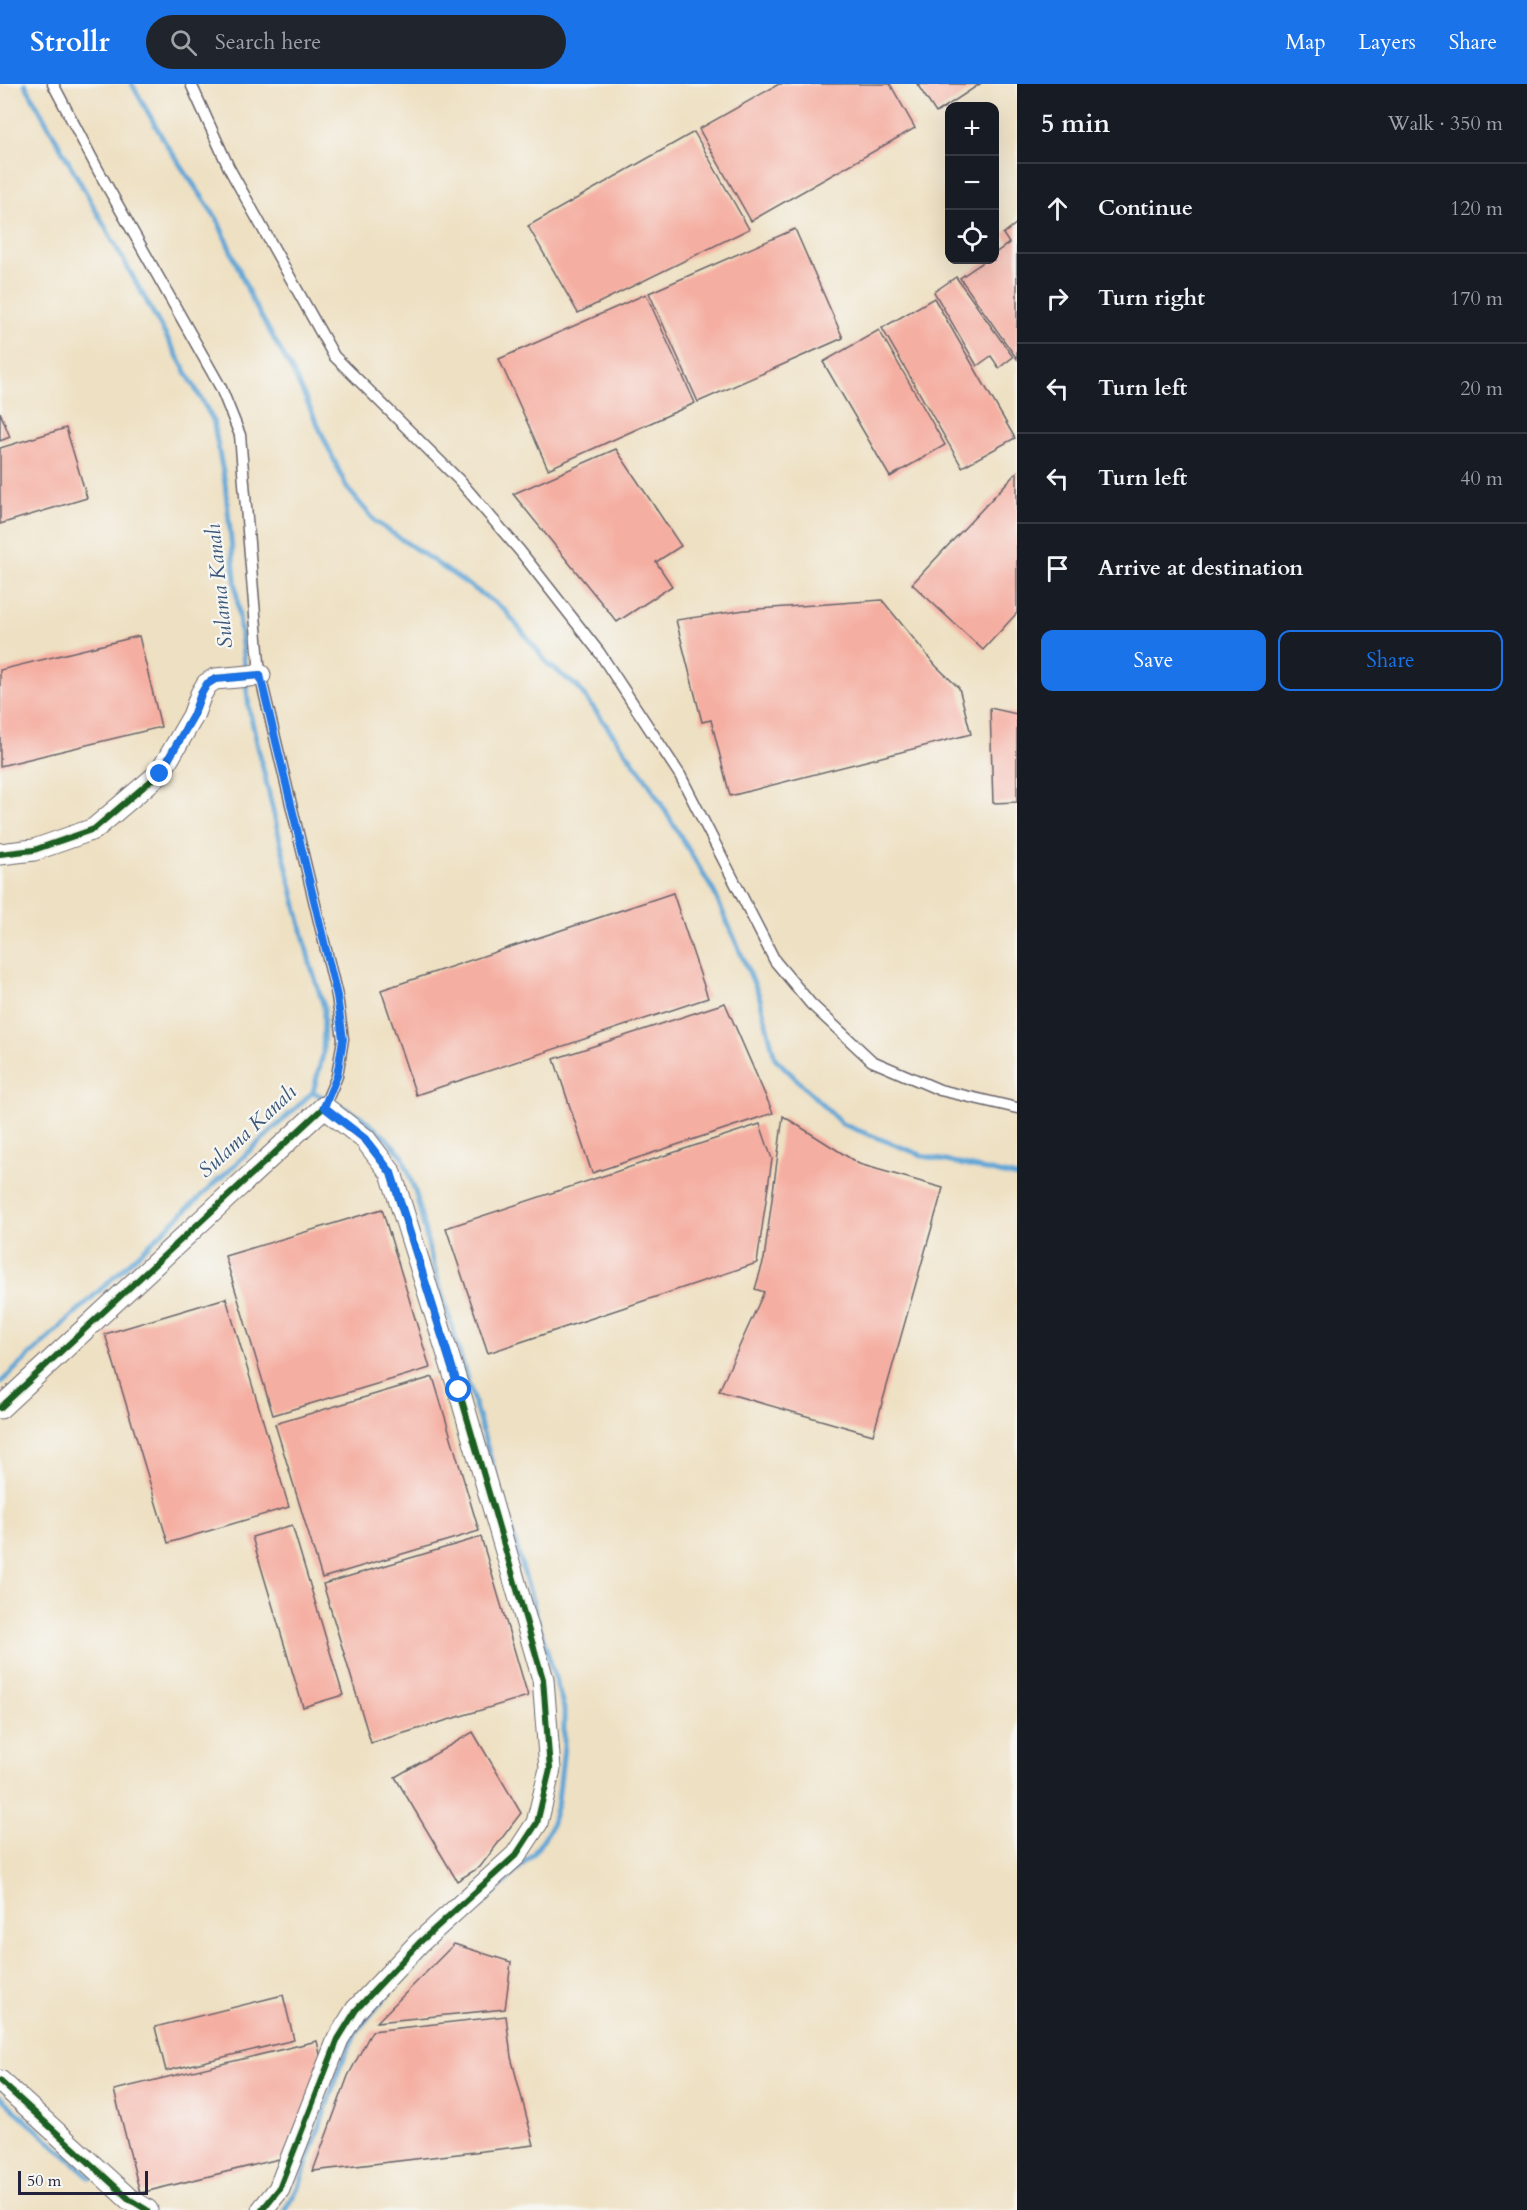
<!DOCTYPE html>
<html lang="en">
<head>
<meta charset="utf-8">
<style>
	:root { --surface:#171b24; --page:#20242c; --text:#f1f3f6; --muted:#9ea1a6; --line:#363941; --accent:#1a73e8 }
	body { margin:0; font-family:Cardo,serif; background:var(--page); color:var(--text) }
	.controls { position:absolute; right:18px; top:18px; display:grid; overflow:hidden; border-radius:12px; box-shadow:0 6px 24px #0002 }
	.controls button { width:54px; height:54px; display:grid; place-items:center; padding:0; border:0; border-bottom:2px solid var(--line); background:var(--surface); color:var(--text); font:30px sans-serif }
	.scale { position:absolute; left:18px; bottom:15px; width:130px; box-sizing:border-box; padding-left:6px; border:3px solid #22223b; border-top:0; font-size:16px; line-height:21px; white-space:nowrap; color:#22223b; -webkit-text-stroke:4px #f6f6f2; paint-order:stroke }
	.stop { position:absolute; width:18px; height:18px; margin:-14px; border:4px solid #1a73e8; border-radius:50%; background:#fff }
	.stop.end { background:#1a73e8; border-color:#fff; box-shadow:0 2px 6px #0008 }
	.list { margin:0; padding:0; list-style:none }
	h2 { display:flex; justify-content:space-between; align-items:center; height:78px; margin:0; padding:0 24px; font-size:26px }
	h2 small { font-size:20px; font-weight:400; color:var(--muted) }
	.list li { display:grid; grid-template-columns:39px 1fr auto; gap:18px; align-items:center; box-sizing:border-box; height:90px; padding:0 24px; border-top:2px solid var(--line) }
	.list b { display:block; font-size:22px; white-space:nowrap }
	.list em { font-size:20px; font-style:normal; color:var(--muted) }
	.actions { display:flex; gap:12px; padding:18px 24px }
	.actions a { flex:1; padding:14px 0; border:2px solid var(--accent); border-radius:12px; text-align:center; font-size:21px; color:var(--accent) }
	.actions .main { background:var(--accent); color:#fff }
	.icon { flex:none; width:33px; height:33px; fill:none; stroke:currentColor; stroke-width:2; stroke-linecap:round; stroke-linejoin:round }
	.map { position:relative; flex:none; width:1017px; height:2126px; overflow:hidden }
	header { display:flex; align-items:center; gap:36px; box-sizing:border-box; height:84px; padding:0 30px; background:var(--accent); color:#fff }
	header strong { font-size:28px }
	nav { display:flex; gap:33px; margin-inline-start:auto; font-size:21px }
	.search { width:420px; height:54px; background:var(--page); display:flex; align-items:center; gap:15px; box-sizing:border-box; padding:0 21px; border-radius:33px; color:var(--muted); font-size:22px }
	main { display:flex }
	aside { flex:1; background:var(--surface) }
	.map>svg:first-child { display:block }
</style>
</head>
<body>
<header>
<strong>Strollr</strong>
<div class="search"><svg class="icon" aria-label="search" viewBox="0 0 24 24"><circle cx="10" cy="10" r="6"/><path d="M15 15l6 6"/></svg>Search here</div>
<nav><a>Map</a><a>Layers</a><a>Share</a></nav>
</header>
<main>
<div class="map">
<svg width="1017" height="2126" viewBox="0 0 1017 2126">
	<rect width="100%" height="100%" fill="#f6f6f2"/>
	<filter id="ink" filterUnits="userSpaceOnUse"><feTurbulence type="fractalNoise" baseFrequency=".0167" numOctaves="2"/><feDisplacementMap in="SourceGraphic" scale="12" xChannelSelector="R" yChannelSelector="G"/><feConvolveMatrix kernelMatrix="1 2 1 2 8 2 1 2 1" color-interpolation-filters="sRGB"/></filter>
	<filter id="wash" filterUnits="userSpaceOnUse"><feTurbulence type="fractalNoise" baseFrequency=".008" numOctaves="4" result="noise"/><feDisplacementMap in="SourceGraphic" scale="24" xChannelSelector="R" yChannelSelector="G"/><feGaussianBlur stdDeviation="1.35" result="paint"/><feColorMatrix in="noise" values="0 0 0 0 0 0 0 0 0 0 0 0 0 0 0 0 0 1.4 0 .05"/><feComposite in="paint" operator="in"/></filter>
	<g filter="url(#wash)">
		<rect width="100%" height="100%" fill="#eee0c2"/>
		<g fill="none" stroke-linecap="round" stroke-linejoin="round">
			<g stroke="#5fa5d5" stroke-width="5">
				<path d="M25 0 213 336 225 399 245 589"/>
				<path d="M132 0 166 60 217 135 253 218 295 292 347 404 376 438 504 525 549 581 578 603 648 698 714 808 759 911 775 974 842 1040 924 1072 1017 1093"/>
				<path d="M0 1299 313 1008 323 970 324 923 310 879 274 731 249 625 246 598"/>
				<path d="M0 2013 91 2094"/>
				<path d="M285 2126 300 2100 339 1985 356 1948 398 1898 470 1833 534 1769 550 1745 558 1717 564 1663V1625L429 1165 416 1110 402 1071 385 1053 360 1032 313 1008"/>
			</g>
		</g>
		<g id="blocks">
			<g fill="#f5afa2">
				<path d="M779 0H890L915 44 751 137 699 45Z"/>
				<path d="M917 0H980L936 29Z"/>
				<path d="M694 48 749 145 578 229 528 142Z"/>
				<path d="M1017 139V275L960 194 986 176H994V170L1009 159 1003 150Z"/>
				<path d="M795 145 843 254 698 318 649 209Z"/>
				<path d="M956 193 1013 273 999 284 991 272 977 282 934 208Z"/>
				<path d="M646 210 695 319 548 385 499 275Z"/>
				<path d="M934 214 1015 354 962 383 882 244Z"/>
				<path d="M879 246 945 361 890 393 823 278Z"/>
				<path d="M0 328 10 353 0 357Z"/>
				<path d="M66 344 87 414 0 440V364Z"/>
				<path d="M616 365 681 462 656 478 672 502 617 538 513 410Z"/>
				<path d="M1017 388V529L983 566 912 500Z"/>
				<path d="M882 516 936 582 959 604 971 650 730 712 711 636 702 638 676 536 745 526Z"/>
				<path d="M139 552 161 643 0 682V586Z"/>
				<path d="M990 624 1017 630V718L993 719Z"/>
				<path d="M673 809 708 914 416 1011 381 906Z"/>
				<path d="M725 919 773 1029 592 1089 554 975Z"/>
				<path d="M783 1032 859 1080 943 1104 873 1351 719 1307 764 1208 755 1205 764 1175Z"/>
				<path d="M760 1040 772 1075 757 1179 488 1269 446 1144Z"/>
				<path d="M382 1125 430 1284 273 1331 225 1172Z"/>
				<path d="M226 1214 289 1423 168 1459 105 1250Z"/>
				<path d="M433 1293 479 1447 322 1494 275 1340Z"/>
				<path d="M292 1441 343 1611 303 1623 252 1453Z"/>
				<path d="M481 1453 528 1612 371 1659 323 1500Z"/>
				<path d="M473 1648 521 1729 480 1783 457 1797 395 1693Z"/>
				<path d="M454 1860 511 1878 505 1925 377 1938Z"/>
				<path d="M283 1911 294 1956 166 1987 155 1943Z"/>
				<path d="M506 1932 511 1973 534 2061 313 2087 348 1992 372 1947Z"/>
				<path d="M317 1957 323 1983 283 2074 140 2109 114 2006Z"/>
			</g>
		</g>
	</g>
	<g filter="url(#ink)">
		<use href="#blocks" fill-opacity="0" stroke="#69646a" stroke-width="1.5"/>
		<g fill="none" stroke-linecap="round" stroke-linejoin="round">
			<g stroke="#69646a" stroke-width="13">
				<g id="lane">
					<path d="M53 0 98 86 221 304 240 351 260 591 337 912 343 955 337 992 324 1023"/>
					<path d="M191 0 229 84 334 272 459 396 520 467 599 568 680 691 775 877 811 920 872 977 940 1006 1017 1024"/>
				</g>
			</g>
			<g stroke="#69646a" stroke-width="23">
				<g id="street">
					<path d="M0 770 34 766 94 745 160 689 193 632 201 610 207 600 215 595 260 591"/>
					<path d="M0 1324 324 1023 365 1055 391 1089 459 1306 543 1595 550 1685 537 1739 516 1771 419 1859 356 1926 338 1955 279 2105 262 2126"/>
					<path d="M0 1997 129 2115 147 2126"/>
				</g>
			</g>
			<use href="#lane" stroke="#fff" stroke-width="10"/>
			<use href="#street" stroke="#fff" stroke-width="21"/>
			<g stroke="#f6f6f2" stroke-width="10">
				<g id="cycleway">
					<path d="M0 770 34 766 94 745 160 689 193 632 201 610 207 600 215 595 260 591"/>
					<path d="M0 1324 324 1023 365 1055 391 1089 459 1306 543 1595 550 1685 537 1739 516 1771 419 1859 356 1926 338 1955 279 2105 262 2126"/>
					<path d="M0 1997 129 2115 147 2126"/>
				</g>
			</g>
			<use href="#cycleway" stroke="#1b5e20" stroke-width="6"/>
		</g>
	</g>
	<g fill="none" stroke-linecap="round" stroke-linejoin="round" filter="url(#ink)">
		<path stroke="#1a73e8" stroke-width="8" d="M160 690 193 632 201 610 207 600 215 595 260 591 337 912 343 955 337 992 324 1023 365 1055 391 1089 459 1306"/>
	</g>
	<g text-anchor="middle" stroke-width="4.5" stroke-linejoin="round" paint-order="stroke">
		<g font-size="21" font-style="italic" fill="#3a5679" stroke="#f6f6f2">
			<text transform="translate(219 502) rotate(-96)" y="7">Sulama Kanalı</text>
			<text transform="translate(247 1047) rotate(-43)" y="7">Sulama Kanalı</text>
		</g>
	</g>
</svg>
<div class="controls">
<button>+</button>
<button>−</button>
<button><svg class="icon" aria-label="locate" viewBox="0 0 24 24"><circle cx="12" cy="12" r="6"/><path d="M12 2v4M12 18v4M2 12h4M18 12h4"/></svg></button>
</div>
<div class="scale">50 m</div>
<div class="stop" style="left:459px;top:1306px"></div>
<div class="stop end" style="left:160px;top:690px"></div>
</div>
<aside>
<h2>5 min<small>Walk · 350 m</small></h2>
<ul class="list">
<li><svg class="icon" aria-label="ahead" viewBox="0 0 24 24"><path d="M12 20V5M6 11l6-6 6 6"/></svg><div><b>Continue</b></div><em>120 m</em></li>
<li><svg class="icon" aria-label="right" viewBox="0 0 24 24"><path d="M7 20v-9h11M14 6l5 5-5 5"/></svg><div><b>Turn right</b></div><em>170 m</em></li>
<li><svg class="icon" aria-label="left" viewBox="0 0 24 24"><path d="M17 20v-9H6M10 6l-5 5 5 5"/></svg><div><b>Turn left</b></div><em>20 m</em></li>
<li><svg class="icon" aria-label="left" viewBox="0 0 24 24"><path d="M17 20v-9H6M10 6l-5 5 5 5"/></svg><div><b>Turn left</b></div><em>40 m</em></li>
<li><svg class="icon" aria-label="arrive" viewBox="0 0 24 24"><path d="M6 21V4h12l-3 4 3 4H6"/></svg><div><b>Arrive at destination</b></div></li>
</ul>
<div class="actions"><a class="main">Save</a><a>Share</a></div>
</aside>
</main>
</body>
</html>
